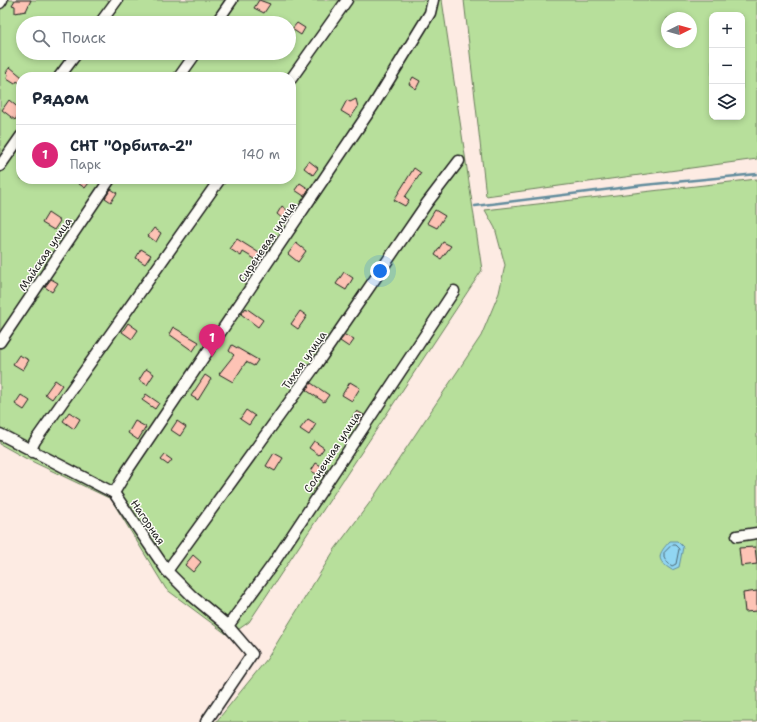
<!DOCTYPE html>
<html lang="ru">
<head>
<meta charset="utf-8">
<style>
	:root { --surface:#fff; --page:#f2f2f3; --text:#1f2937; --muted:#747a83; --line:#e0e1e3; --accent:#db2777 }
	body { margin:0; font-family:"Shantell Sans",sans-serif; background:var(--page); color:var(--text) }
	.controls { position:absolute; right:12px; top:12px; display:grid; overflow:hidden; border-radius:8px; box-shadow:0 2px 6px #0003 }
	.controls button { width:36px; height:36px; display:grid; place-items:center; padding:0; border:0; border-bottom:1px solid var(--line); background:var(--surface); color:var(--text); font:20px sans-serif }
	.compass { position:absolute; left:661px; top:12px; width:36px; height:36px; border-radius:50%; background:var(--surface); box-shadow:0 2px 6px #0003; rotate:85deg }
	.you { position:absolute; left:380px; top:271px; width:14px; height:14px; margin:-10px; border:3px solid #fff; border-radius:50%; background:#1a73e8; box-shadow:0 0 0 6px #1a73e833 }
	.badge { display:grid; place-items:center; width:26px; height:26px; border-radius:50%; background:var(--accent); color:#fff; font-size:13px; font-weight:700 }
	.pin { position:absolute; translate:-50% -33px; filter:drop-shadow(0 1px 2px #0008) }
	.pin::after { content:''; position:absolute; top:21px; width:14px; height:12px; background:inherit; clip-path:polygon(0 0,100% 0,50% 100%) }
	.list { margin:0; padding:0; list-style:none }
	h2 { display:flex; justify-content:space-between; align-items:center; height:52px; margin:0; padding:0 16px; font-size:17px }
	h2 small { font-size:13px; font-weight:400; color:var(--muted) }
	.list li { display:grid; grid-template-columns:26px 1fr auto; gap:12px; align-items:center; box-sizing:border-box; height:60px; padding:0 16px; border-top:1px solid var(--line) }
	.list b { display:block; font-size:15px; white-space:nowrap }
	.list p { margin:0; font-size:13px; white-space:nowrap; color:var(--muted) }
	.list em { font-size:13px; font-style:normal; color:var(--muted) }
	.icon { flex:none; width:22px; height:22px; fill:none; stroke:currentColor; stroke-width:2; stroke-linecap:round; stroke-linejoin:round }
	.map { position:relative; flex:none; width:757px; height:722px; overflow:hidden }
	.search { position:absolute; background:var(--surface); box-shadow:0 2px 6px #0003; left:16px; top:16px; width:280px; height:44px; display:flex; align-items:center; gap:10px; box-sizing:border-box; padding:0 14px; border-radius:22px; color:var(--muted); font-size:15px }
	.panel { position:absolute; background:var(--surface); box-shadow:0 2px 6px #0003; left:16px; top:72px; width:280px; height:112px; border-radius:16px }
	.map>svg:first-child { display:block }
</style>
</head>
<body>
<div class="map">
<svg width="757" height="722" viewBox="0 0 757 722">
	<rect width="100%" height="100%" fill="#fdebe3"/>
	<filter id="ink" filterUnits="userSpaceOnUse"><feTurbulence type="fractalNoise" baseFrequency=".025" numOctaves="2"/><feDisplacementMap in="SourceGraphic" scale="8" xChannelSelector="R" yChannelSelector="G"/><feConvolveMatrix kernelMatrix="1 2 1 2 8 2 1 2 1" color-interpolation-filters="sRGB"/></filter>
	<g filter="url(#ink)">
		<g fill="#b7df9b" stroke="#6a7e5c" fill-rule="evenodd">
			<path d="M0 0H442L482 270 249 622 229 636 166 589 111 499 25 458 0 444ZM23 23H289V53H23ZM21 77H291V179H21Z"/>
			<path d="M464 0H757V159L486 196ZM712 15H742V117H712ZM667 18H691V42H667Z"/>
			<path d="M757 179V722H216L267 659 335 549 371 501 481 336 499 293 505 265 495 228 485 210Z"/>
		</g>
		<path fill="#91d6f3" stroke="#628c9d" d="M670 541H677L683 547 679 567 672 570C655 560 658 554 670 541Z"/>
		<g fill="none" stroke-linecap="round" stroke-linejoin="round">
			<path stroke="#4b6672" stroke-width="1" d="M672 545H675L679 549 676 564 672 566 668 563 664 557V553Z"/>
			<path stroke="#628c9d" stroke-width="2.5" d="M475 206 644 185 757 174"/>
		</g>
		<g fill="#fdc3b5" stroke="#1c1c1c">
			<path d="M15 0H31L26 11 15 13V6L12 5Z"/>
			<path d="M259 0 270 4 264 13 254 8Z"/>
			<path d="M297 23 305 28 301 35 292 29Z"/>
			<path d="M10 67 22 77 21 84 17 81 15 84 7 79 8 74 6 72Z"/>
			<path d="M413 77 420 81 416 89 409 84Z"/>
			<path d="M356 99 358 107 351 117 341 111 347 100 350 102Z"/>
			<path d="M9 100 21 110 15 120 2 110Z"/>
			<path d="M309 161 318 168 313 175 304 168Z"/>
			<path d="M414 168 421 173 405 197 409 200 405 206 394 200Z"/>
			<path d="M72 179H92L85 188Z"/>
			<path d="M300 183 309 189 304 196 295 190Z"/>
			<path d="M111 189 117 193 111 202 105 198Z"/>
			<path d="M282 206 288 211 283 219 277 214Z"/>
			<path d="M435 210 445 216 437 228 427 223Z"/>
			<path d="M48 213 60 221 54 230 42 223Z"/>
			<path d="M154 228 161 233 156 242 148 236Z"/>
			<path d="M237 239 264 256 260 262 243 252 241 256 230 249Z"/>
			<path d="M443 242 451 246 441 259 435 255Z"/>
			<path d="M296 243 306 251 298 262 288 254Z"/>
			<path d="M141 249 151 255 145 264 136 258Z"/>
			<path d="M344 272 353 278 346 290 336 284Z"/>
			<path d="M51 279 58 283 52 292 45 287Z"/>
			<path d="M246 308 263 320 258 327 241 314Z"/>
			<path d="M300 311 307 316 298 329 291 324Z"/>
			<path d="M128 323 138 330 132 339 122 332Z"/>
			<path d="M173 327 199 342 193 351 169 334Z"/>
			<path d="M345 335 354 340 349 347 340 341Z"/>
			<path d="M232 345 258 360 254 366 246 362 233 382 219 374 234 355 229 351Z"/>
			<path d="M19 355 29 360 23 370 13 364Z"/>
			<path d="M146 369 154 374 147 385 139 380Z"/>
			<path d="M205 375 211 379 198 400 191 396Z"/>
			<path d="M55 380 62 385 52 399 45 394Z"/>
			<path d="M350 382 360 388 352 401 342 395Z"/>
			<path d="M311 383 329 395 324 402 306 390Z"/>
			<path d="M146 394 159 403 155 409 142 400Z"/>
			<path d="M21 395 30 401 24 410 15 404Z"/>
			<path d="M246 410 255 416 249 425 240 419Z"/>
			<path d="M357 411 364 415 358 424 351 419Z"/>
			<path d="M69 412 80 419 74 429 63 421Z"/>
			<path d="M308 419 316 424 309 435 300 429Z"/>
			<path d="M135 421 146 427 138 440 128 433Z"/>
			<path d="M177 421 186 427 180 436 171 430Z"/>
			<path d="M314 441 324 448 319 455 309 448Z"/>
			<path d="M274 453 283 458 275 471 266 466Z"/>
			<path d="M165 455 172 460 168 465 161 460Z"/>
			<path d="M316 463 327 469 322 477 311 471Z"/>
			<path d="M755 547 757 564 741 566 739 548Z"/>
			<path d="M193 555 201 562 193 572 185 565Z"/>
			<path d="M757 591V611L745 612 743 593Z"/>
		</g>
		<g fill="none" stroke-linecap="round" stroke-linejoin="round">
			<g stroke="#1c1c1c" stroke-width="13">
				<g id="minor">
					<path d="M0 3 2 0"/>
					<path d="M100 23 117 0"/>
					<path d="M216 23 232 0"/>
					<path d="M59 77 77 53"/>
					<path d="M179 77 196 53"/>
					<path d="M291 79 347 0"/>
					<path d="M0 166 21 136"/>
					<path d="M0 342 110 179"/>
					<path d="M0 434 114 493 167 571 192 596 228 626 252 654 206 722"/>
					<path d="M32 452V447L35 441 220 179"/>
					<path d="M114 493 127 471 373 106 430 13 433 0"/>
					<path d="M737 536 757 533"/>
					<path d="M167 571 316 365 427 203 459 161"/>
					<path d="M228 626 273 564 454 291"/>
				</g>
			</g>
			<use href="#minor" stroke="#fdfcf7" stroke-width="10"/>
		</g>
	</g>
	<g text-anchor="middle" stroke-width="3" stroke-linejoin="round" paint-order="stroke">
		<g font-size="11" fill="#1c1c1c" stroke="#fdfcf7">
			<text transform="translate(267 242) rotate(-56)" y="4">Сиреневая улица</text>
			<text transform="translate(45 254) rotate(-56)" y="4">Майская улица</text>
			<text transform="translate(304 360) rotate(-55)" y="4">Тихая улица</text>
			<text transform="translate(332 452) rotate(-57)" y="4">Солнечная улица</text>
			<text transform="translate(148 522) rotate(56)" y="4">Нагорная</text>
		</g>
	</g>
</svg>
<div class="controls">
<button>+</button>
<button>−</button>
<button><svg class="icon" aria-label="layers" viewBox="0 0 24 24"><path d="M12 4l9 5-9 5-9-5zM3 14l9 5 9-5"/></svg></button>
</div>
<svg class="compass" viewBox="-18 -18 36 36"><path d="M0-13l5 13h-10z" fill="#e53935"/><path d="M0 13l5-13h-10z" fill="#747a83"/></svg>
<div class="you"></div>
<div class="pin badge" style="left:212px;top:357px">1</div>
<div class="search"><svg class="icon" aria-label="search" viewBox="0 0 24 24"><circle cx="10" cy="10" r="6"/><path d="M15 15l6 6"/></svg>Поиск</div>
<section class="panel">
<h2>Рядом<small></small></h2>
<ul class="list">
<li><span class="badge">1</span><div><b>СНТ &quot;Орбита-2&quot;</b><p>Парк</p></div><em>140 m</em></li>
</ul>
</section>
</div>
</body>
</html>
